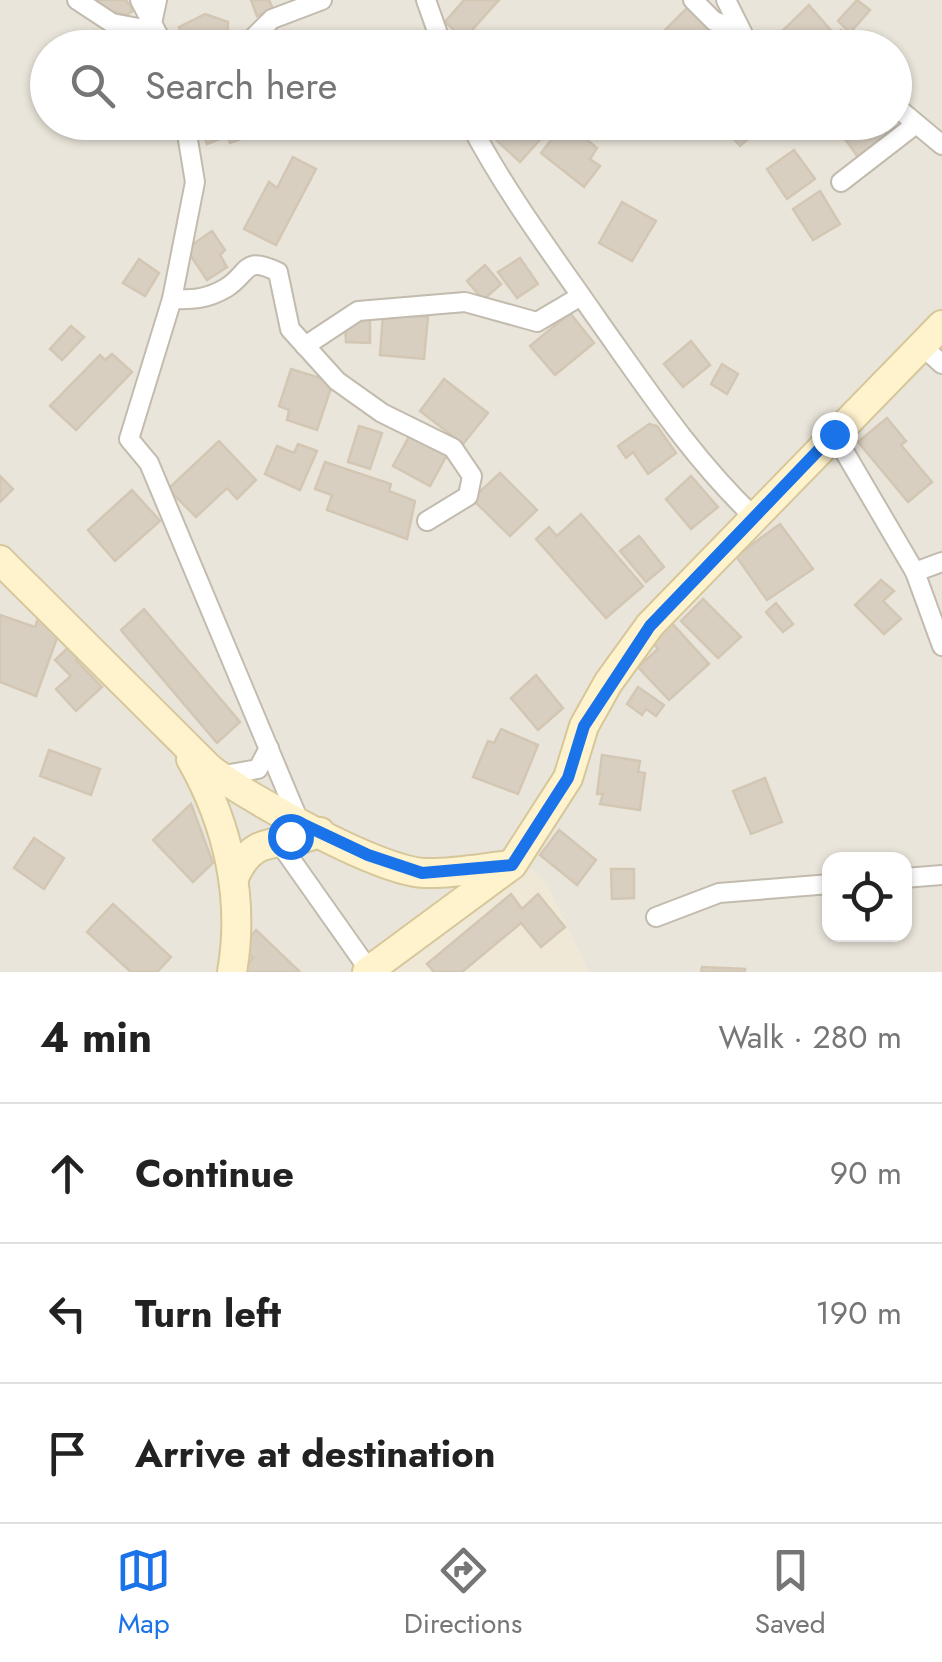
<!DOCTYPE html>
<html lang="en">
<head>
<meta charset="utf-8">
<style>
	:root { --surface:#fff; --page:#f2f2f2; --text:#222; --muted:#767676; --line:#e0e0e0; --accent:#1a73e8 }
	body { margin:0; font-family:Jost,sans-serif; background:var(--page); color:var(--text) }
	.controls { position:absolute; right:30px; bottom:30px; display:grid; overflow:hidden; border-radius:20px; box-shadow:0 2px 8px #0004 }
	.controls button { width:90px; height:90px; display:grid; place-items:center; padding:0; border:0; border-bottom:2px solid var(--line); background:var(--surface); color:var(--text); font:50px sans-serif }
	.stop { position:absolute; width:30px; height:30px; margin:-22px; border:8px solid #1a73e8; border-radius:50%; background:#fff }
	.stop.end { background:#1a73e8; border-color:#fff; box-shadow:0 2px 10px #0008 }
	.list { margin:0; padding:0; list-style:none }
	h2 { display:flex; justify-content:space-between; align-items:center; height:130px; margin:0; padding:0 40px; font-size:42px }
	h2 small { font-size:32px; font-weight:400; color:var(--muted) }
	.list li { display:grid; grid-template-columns:65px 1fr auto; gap:30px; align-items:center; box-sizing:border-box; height:140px; padding:0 40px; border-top:2px solid var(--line) }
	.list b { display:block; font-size:38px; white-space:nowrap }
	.list em { font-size:32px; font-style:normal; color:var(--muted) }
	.icon { flex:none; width:55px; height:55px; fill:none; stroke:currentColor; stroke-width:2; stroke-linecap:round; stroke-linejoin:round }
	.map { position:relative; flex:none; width:942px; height:972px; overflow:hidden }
	.search { position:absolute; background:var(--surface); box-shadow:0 2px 8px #0004; left:30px; right:30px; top:30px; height:110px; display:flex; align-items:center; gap:25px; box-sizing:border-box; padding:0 35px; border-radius:55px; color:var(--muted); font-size:38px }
	.sheet { height:550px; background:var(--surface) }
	nav { display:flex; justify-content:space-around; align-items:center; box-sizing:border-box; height:140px; border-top:2px solid var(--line); background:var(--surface); font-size:28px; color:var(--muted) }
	nav a { display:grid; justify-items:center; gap:5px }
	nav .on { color:var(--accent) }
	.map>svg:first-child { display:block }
</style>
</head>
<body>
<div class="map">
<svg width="942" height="972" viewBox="0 0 942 972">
	<rect width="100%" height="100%" fill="#f6f3ec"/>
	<path fill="#eae5da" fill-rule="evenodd" d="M0 0H942V972H0ZM48 48H894V122H48ZM830 859H904V934H830Z"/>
	<path fill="#efe8d6" d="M532 869 546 882 589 972H391Z"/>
	<g fill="#d8cfc1" stroke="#d3c7b4" stroke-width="2.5">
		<path d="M95 0H126L133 11 126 15 104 10Z"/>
		<path d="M251 0H269L273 9 257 16Z"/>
		<path d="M464 0H499L464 39 445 22Z"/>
		<path d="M857 0 870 10 850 33 838 21Z"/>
		<path d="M809 5 835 35 841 30 858 48H788L777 36Z"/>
		<path d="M689 6 719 36 708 48H673L677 43 664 31Z"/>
		<path d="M205 14 228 22 227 48H188L179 27Z"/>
		<path d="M199 122H271L273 127 230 143 227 136 207 144Z"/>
		<path d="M508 122H535L546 133 520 162 494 138Z"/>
		<path d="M565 122 597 148 590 159 600 166 584 187 541 153Z"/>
		<path d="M720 122H767L740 146Z"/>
		<path d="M879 122 889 137 858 157 834 124Z"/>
		<path d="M794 150 815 179 787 199 767 169Z"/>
		<path d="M293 157 316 169 276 245 244 229 269 182 277 188Z"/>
		<path d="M820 191 840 224 813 240 793 209Z"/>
		<path d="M622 202 656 221 632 261 599 243Z"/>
		<path d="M212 231 225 250 220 255 227 267 207 280 186 249Z"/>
		<path d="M520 258 538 284 517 298 498 272Z"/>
		<path d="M139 259 159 273 145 296 123 283Z"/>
		<path d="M485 265 501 284 483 300 467 281Z"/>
		<path d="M570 313 594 343 555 375 530 346Z"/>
		<path d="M383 314 428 317 424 359 380 355Z"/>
		<path d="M345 320H370V343L346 342Z"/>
		<path d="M71 326 84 337 62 360 50 349Z"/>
		<path d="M691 341 710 365 683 387 664 364Z"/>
		<path d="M112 354 132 372 76 430 50 406 100 355 105 360Z"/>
		<path d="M722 364 738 374 727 394 711 384Z"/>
		<path d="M291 369 333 382 317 430 287 420 289 410 279 406Z"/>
		<path d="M444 379 488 413 463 444 420 411Z"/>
		<path d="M887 418 906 441 901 445 932 482 908 502 858 442Z"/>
		<path d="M649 424 657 426 676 453 648 474 633 452 626 458 618 446Z"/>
		<path d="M359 426 382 433 370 469 348 462Z"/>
		<path d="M411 433 448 453 430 486 393 466Z"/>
		<path d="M219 441 256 480 237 499 227 488 196 517 168 489Z"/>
		<path d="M298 444 317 451 300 490 265 474 277 446 294 453Z"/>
		<path d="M325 462 391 484 389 491 415 501 407 539 327 510 332 495 315 489Z"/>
		<path d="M500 473 537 510 510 536 472 499Z"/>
		<path d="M0 476 13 489 0 502Z"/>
		<path d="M691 476 718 507 691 529 666 499Z"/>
		<path d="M132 490 160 521 115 561 88 530Z"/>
		<path d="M581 514 643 586 606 618 536 539 549 527 557 536Z"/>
		<path d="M780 524 813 569 767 600 736 556Z"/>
		<path d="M639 536 664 567 646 582 620 551Z"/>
		<path d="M881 580 894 591 883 601 901 619 884 634 855 605Z"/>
		<path d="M703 599 741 637 718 658 681 621Z"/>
		<path d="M776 603 793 624 783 632 766 612Z"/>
		<path d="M144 609 240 722 217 743 121 630Z"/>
		<path d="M0 615 35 627 38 619 61 627 36 696 0 682Z"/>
		<path d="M669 620 709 664 669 700 638 667 658 649 650 639Z"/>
		<path d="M73 643 83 653 76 660 102 687 76 711 56 689 71 676 55 660Z"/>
		<path d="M536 675 563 708 538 730 511 698Z"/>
		<path d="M638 687 664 705 656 716 646 709 642 715 627 704Z"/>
		<path d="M501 729 538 745 518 794 473 777 488 741 494 743Z"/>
		<path d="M49 750 100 769 91 795 40 776Z"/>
		<path d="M602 755 640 761 638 772 645 773 640 810 600 804 603 794H597Z"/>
		<path d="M765 778 782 822 751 834 733 791Z"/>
		<path d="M191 804 213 863 193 882 153 840Z"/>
		<path d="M559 830 596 860 577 885 540 855Z"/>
		<path d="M34 838 64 858 44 889 14 868Z"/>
		<path d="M611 869H634V898L612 899Z"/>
		<path d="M511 894 522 909 538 894 565 927 541 947 521 923 462 972H434L427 964Z"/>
		<path d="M113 904 171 957 157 972H131L87 932Z"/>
		<path d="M256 930 300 972H241L253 958 241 948Z"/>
		<path d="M702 967 745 969V972H701Z"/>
	</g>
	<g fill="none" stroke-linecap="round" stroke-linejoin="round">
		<g stroke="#c2bbae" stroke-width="22">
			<g id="street">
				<path d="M77 0 112 23 144 29 153 19 157 0"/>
				<path d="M140 0 165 48"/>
				<path d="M426 0 443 48"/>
				<path d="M693 0 714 21 738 30"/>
				<path d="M726 0 750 48"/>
				<path d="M243 48 272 19 322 0"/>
				<path d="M894 105 942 145"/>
				<path d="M185 122 195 182 172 299 129 439 149 463 299 821"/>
				<path d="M469 122C506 193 553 255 598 320 647 389 693 459 754 517"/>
				<path d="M841 182 916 124"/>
				<path d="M172 299C193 300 207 299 226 288 250 273 243 255 278 272L290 329 337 381 382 413 453 448 472 476 468 496 427 521"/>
				<path d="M305 346 358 311 465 302 537 322 581 296"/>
				<path d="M922 346 942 364"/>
				<path d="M834 434 915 572 942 646"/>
				<path d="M915 572 942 562"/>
				<path d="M219 776 258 769 269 748"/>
				<path d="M278 841 369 970"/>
				<path d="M904 878 942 875"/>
				<path d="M656 917 719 893 830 884"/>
			</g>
		</g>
		<g stroke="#d6c79b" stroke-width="32">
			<g id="secondary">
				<path d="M0 560 210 769C248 798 379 872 425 873 453 874 483 868 511 865"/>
				<path d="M191 759C228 824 245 898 232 972"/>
				<path d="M234 878C255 829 281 851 320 832"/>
				<path d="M367 972 512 865 568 778 584 726 608 683 650 625 942 325"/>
			</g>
		</g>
		<use href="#street" stroke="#fff" stroke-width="18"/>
		<use href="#secondary" stroke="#fff3cd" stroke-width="28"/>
	</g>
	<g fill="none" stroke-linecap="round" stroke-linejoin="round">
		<path stroke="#1a73e8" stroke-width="12" d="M290 836 298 822 368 855 422 873 512 865 568 778 584 726 650 626 834 434"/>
	</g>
</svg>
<div class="controls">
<button><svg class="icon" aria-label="locate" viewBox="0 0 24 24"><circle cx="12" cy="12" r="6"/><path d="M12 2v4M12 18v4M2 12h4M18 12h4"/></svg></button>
</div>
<div class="stop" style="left:290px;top:836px"></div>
<div class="stop end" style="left:834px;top:434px"></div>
<div class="search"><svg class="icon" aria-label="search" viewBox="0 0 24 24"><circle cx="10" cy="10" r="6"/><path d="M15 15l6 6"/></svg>Search here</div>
</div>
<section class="sheet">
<h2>4 min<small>Walk · 280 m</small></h2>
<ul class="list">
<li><svg class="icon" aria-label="ahead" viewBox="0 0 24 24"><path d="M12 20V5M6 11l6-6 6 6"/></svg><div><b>Continue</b></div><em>90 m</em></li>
<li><svg class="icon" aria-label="left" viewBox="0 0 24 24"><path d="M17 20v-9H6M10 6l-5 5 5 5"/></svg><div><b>Turn left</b></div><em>190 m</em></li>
<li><svg class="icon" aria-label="arrive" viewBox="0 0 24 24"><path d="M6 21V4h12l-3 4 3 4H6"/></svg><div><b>Arrive at destination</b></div></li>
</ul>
</section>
<nav>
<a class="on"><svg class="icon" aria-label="map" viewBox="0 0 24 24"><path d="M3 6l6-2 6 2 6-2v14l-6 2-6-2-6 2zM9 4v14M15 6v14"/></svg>Map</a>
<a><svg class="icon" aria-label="directions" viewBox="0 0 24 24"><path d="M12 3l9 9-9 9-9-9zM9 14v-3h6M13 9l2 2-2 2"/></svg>Directions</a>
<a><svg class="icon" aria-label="saved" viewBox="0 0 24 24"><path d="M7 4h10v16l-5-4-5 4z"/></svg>Saved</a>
</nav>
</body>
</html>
